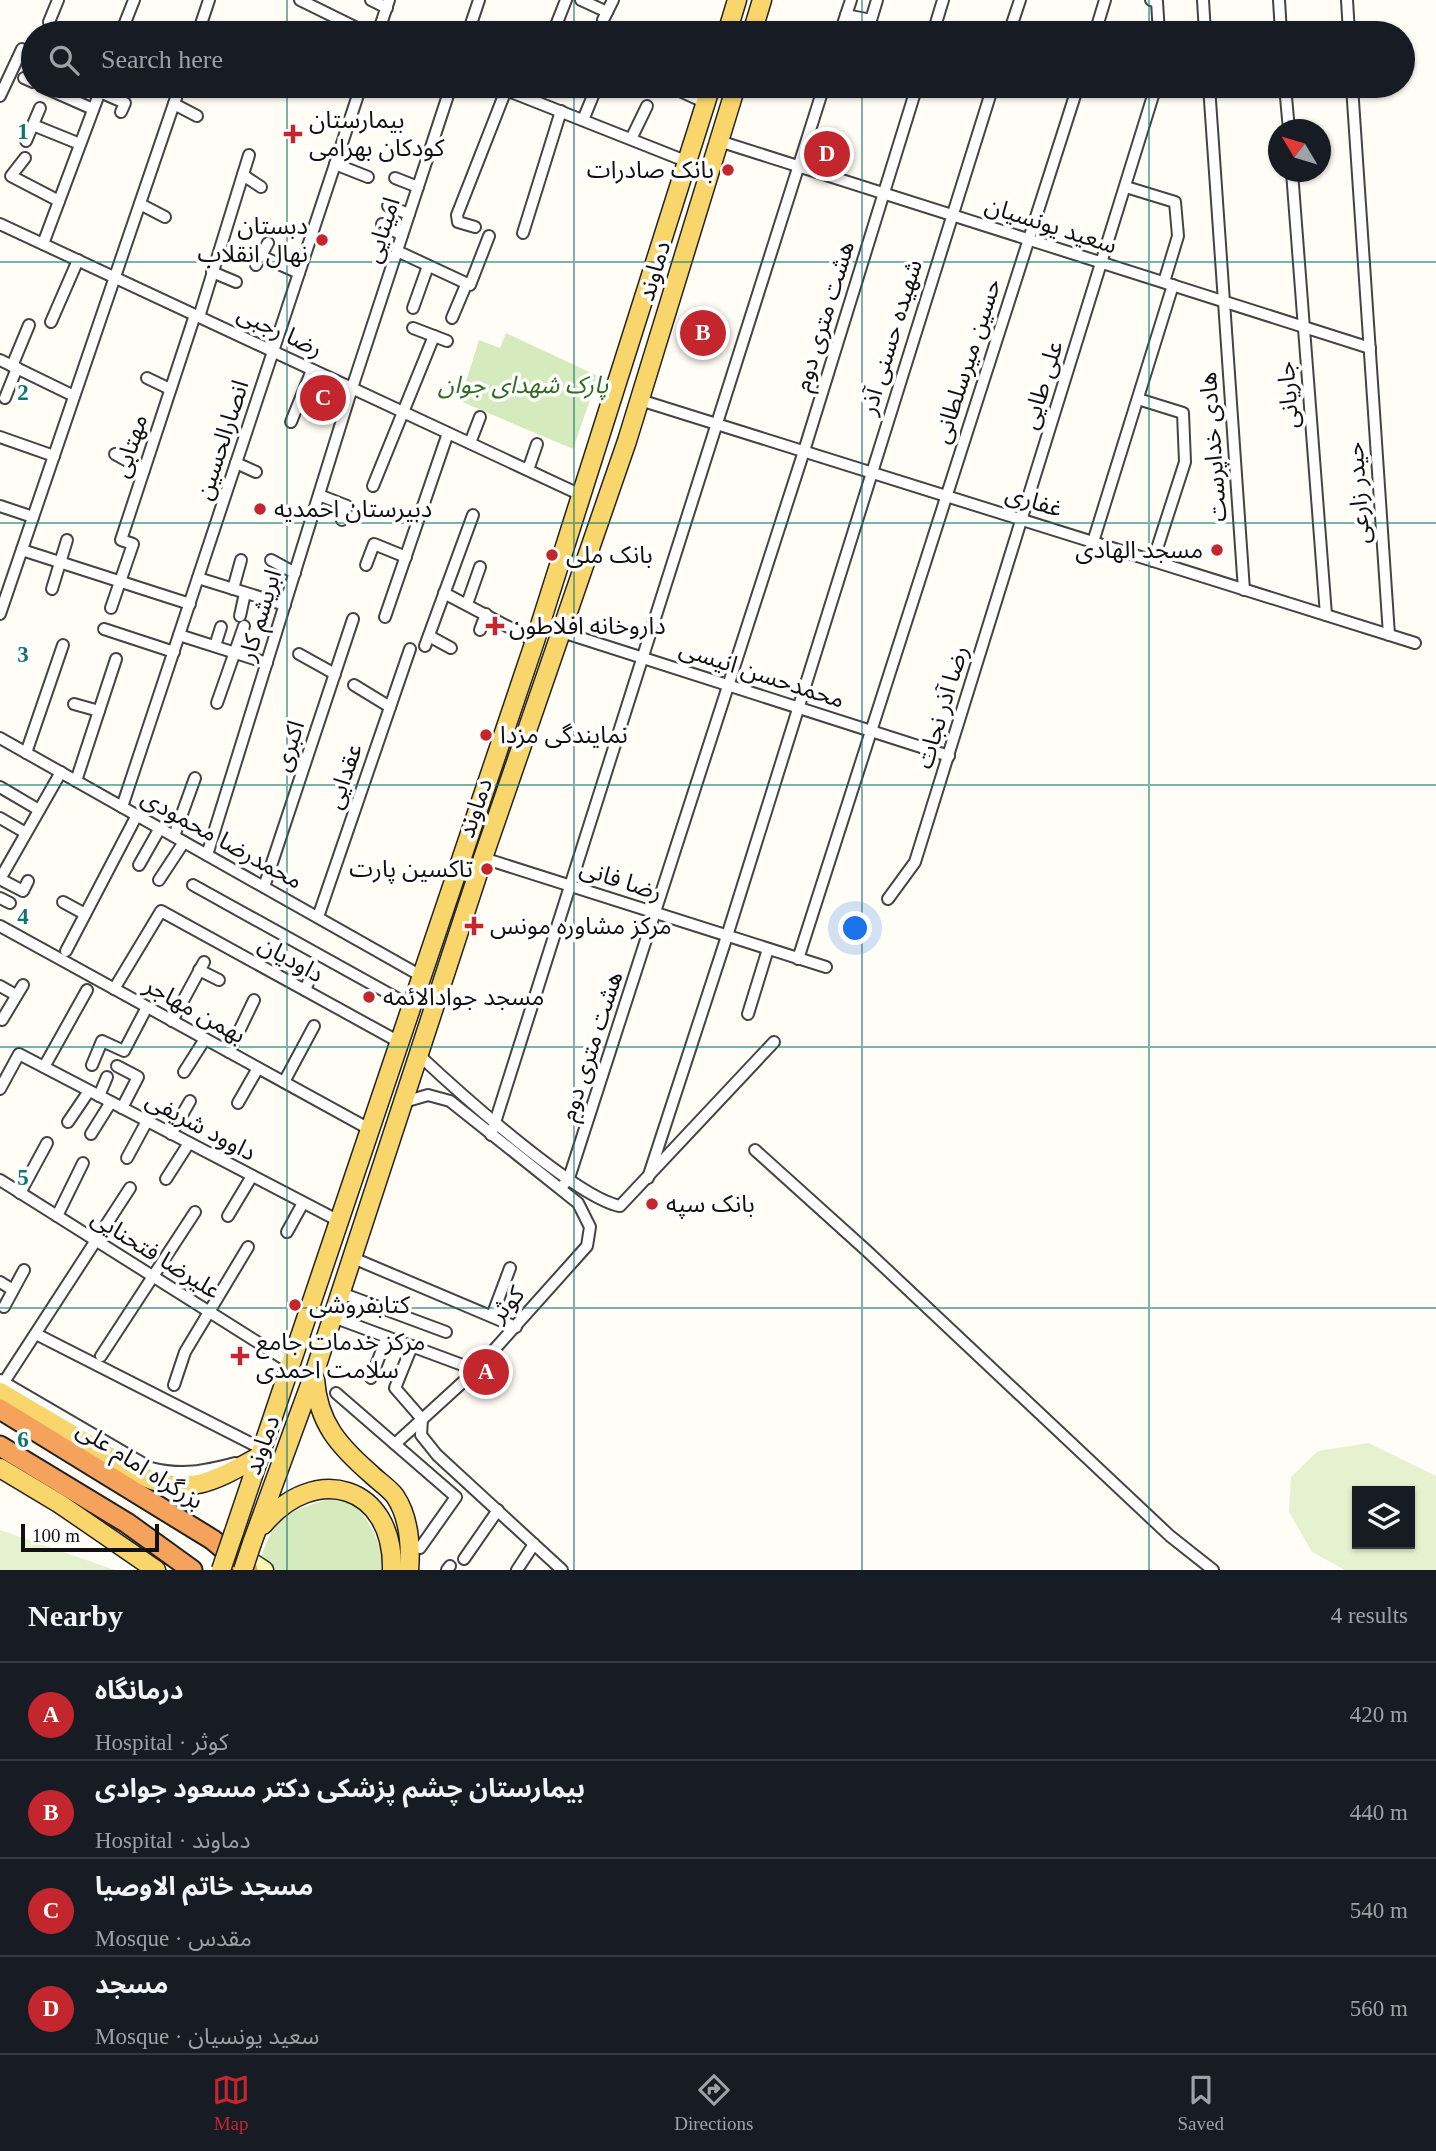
<!DOCTYPE html>
<html lang="en">
<head>
<meta charset="utf-8">
<style>
	:root { --surface:#171b24; --page:#242831; --text:#f1f3f6; --muted:#9ea1a6; --line:#363941; --accent:#c4262e }
	body { margin:0; font-family:"Times New Roman","Noto Sans Arabic",serif; background:var(--page); color:var(--text) }
	.controls { position:absolute; right:21px; bottom:21px; display:grid; overflow:hidden; border-radius:0px; box-shadow:0 2px 5px #0004 }
	.controls button { width:63px; height:63px; display:grid; place-items:center; padding:0; border:0; border-bottom:2px solid var(--line); background:var(--surface); color:var(--text); font:35px sans-serif }
	.compass { position:absolute; left:1268px; top:119px; width:63px; height:63px; border-radius:50%; background:var(--surface); box-shadow:0 2px 5px #0004; rotate:308deg }
	.scale { position:absolute; left:21px; bottom:18px; width:138px; box-sizing:border-box; padding-left:7px; border:4px solid #111; border-top:0; font-size:19px; line-height:24px; white-space:nowrap; color:#111; -webkit-text-stroke:5px #fff; paint-order:stroke }
	.you { position:absolute; left:856px; top:929px; width:24px; height:24px; margin:-18px; border:5px solid #fff; border-radius:50%; background:#1a73e8; box-shadow:0 0 0 10px #1a73e833 }
	.badge { display:grid; place-items:center; width:46px; height:46px; border-radius:50%; background:var(--accent); color:#fff; font-size:23px; font-weight:700 }
	.pin { position:absolute; translate:-50% -50%; border:4px solid #fff; box-shadow:0 2px 7px #0006 }
	.list { margin:0; padding:0; list-style:none }
	h2 { display:flex; justify-content:space-between; align-items:center; height:91px; margin:0; padding:0 28px; font-size:30px }
	h2 small { font-size:23px; font-weight:400; color:var(--muted) }
	.list li { display:grid; grid-template-columns:46px 1fr auto; gap:21px; align-items:center; box-sizing:border-box; height:98px; padding:0 28px; border-top:2px solid var(--line) }
	.list b { display:block; font-size:26px; white-space:nowrap }
	.list p { margin:0; font-size:23px; white-space:nowrap; color:var(--muted) }
	.list em { font-size:23px; font-style:normal; color:var(--muted) }
	.icon { flex:none; width:38px; height:38px; fill:none; stroke:currentColor; stroke-width:2; stroke-linecap:round; stroke-linejoin:round }
	.map { position:relative; flex:none; width:1436px; height:1570px; overflow:hidden }
	.search { position:absolute; background:var(--surface); box-shadow:0 2px 5px #0004; left:21px; right:21px; top:21px; height:77px; display:flex; align-items:center; gap:18px; box-sizing:border-box; padding:0 24px; border-radius:38px; color:var(--muted); font-size:26px }
	.sheet { height:483px; background:var(--surface) }
	nav { display:flex; justify-content:space-around; align-items:center; box-sizing:border-box; height:98px; border-top:2px solid var(--line); background:var(--surface); font-size:19px; color:var(--muted) }
	nav a { display:grid; justify-items:center; gap:4px }
	nav .on { color:var(--accent) }
	.map>svg:first-child { display:block }
</style>
</head>
<body>
<div class="map">
<svg width="1436" height="1570" viewBox="0 0 1436 1570">
	<rect width="100%" height="100%" fill="#fffdf5"/>
	<g fill="#d5ebbd">
		<path d="M506 333 598 376 573 449 460 401 479 340 500 348Z"/>
		<path d="M329 1499 354 1502C369 1522 384 1544 382 1570H270L259 1562C276 1514 282 1514 329 1499Z"/>
	</g>
	<g fill="#e6f2cf" fill-rule="evenodd">
		<path d="M1369 1443 1436 1476V1570H1345L1312 1552 1289 1512 1291 1477 1318 1451ZM1357 1491H1410V1544H1357Z"/>
		<path d="M0 1530 115 1570H0Z"/>
	</g>
	<g fill="none" stroke-linecap="round" stroke-linejoin="round">
		<g stroke="#444" stroke-width="14">
			<g id="street">
				<path d="M300 0 367 33"/>
				<path d="M371 0 387 8"/>
				<path d="M581 0 607 12"/>
				<path d="M1151 0 1157 2 1159 33"/>
				<path d="M1203 0 1205 33"/>
				<path d="M1279 0 1281 33"/>
				<path d="M1347 0 1349 33"/>
				<path d="M846 15 871 20 877 0"/>
				<path d="M603 20 613 0"/>
				<path d="M49 22 58 0"/>
				<path d="M555 27 569 33"/>
				<path d="M95 33 97 29"/>
				<path d="M121 33 134 0"/>
				<path d="M198 33 209 0"/>
				<path d="M378 33 389 0"/>
				<path d="M468 33 479 0"/>
				<path d="M553 33 566 0"/>
				<path d="M840 33 851 0"/>
				<path d="M933 33 943 0"/>
				<path d="M1009 33 1020 0"/>
				<path d="M1095 33 1105 0"/>
				<path d="M24 78 33 82"/>
				<path d="M41 86 93 109"/>
				<path d="M496 86 688 162"/>
				<path d="M669 86 706 103"/>
				<path d="M1209 86 1244 590"/>
				<path d="M1285 86 1289 130"/>
				<path d="M1352 86 1389 635"/>
				<path d="M100 92 125 103 121 112"/>
				<path d="M0 96 22 49"/>
				<path d="M174 104 197 116"/>
				<path d="M583 120 597 86"/>
				<path d="M33 125 80 144"/>
				<path d="M631 139 647 106"/>
				<path d="M26 141 40 108"/>
				<path d="M719 141 1370 348"/>
				<path d="M25 158 11 176 59 201"/>
				<path d="M335 164 368 177"/>
				<path d="M1292 172 1326 615"/>
				<path d="M243 175 261 187"/>
				<path d="M395 178 418 187"/>
				<path d="M1126 187 1175 202 1178 236 1164 282"/>
				<path d="M140 204 165 217"/>
				<path d="M388 206 409 214"/>
				<path d="M0 224 581 495"/>
				<path d="M382 224 402 235"/>
				<path d="M475 227 458 222 457 215 506 90"/>
				<path d="M523 233 561 111"/>
				<path d="M43 244 102 86"/>
				<path d="M397 251 470 285 489 236"/>
				<path d="M261 256 299 273"/>
				<path d="M256 265 268 243"/>
				<path d="M212 272 236 282"/>
				<path d="M413 308 428 266"/>
				<path d="M199 317 249 155"/>
				<path d="M452 318 466 285"/>
				<path d="M51 322 78 260"/>
				<path d="M413 328 447 341"/>
				<path d="M0 360 74 396"/>
				<path d="M12 366 29 325"/>
				<path d="M147 378 170 389"/>
				<path d="M5 398 17 368"/>
				<path d="M1138 399 1183 413 1185 462 1153 561"/>
				<path d="M640 400 1415 643"/>
				<path d="M291 422 312 370"/>
				<path d="M0 437 54 456"/>
				<path d="M470 443 480 417"/>
				<path d="M115 454 144 470"/>
				<path d="M236 463 256 472"/>
				<path d="M528 470 537 444"/>
				<path d="M373 486 434 336"/>
				<path d="M319 495 347 506 342 520"/>
				<path d="M0 506 33 517"/>
				<path d="M1093 542 1173 285"/>
				<path d="M22 550 190 604"/>
				<path d="M271 560 295 573"/>
				<path d="M366 565 374 544 406 557"/>
				<path d="M198 578 285 605"/>
				<path d="M52 589 67 540"/>
				<path d="M233 589 241 560"/>
				<path d="M444 593 535 641"/>
				<path d="M467 604 480 567"/>
				<path d="M111 608 133 544 121 540 195 315"/>
				<path d="M0 614 180 86"/>
				<path d="M240 616 245 593"/>
				<path d="M385 617 448 433"/>
				<path d="M104 629 174 652"/>
				<path d="M480 630 486 614"/>
				<path d="M562 632 949 756"/>
				<path d="M179 635 267 663"/>
				<path d="M429 636 451 648"/>
				<path d="M215 646 221 627"/>
				<path d="M425 646 473 515"/>
				<path d="M299 654 335 674"/>
				<path d="M354 685 390 707"/>
				<path d="M217 703 244 626"/>
				<path d="M74 704 99 711"/>
				<path d="M0 738 423 977"/>
				<path d="M26 753 63 645"/>
				<path d="M76 781 116 659"/>
				<path d="M0 787 39 810"/>
				<path d="M122 807 361 86"/>
				<path d="M0 818 26 833"/>
				<path d="M174 836 195 778"/>
				<path d="M207 855 352 388 451 86"/>
				<path d="M483 858 826 967"/>
				<path d="M139 865 160 828"/>
				<path d="M0 879 61 772"/>
				<path d="M0 879 23 891 28 881"/>
				<path d="M159 880 184 842"/>
				<path d="M193 885 413 1007"/>
				<path d="M264 887 353 619"/>
				<path d="M0 898 10 903"/>
				<path d="M888 899 915 862 1156 86"/>
				<path d="M63 902 85 914"/>
				<path d="M318 917 410 649"/>
				<path d="M0 926 371 1130"/>
				<path d="M66 951 137 815"/>
				<path d="M798 959 1078 86"/>
				<path d="M199 970 219 980"/>
				<path d="M0 986 16 995"/>
				<path d="M114 989 161 911 401 1043"/>
				<path d="M305 990 311 976"/>
				<path d="M748 1014 768 949"/>
				<path d="M2 1020 23 985"/>
				<path d="M172 1021 204 962"/>
				<path d="M229 1052 254 1000"/>
				<path d="M419 1055C455 1089 576 1198 620 1206L774 1042"/>
				<path d="M92 1065 102 1041 124 1051 147 1007"/>
				<path d="M117 1066 138 1077 122 1108"/>
				<path d="M44 1067 87 990"/>
				<path d="M184 1072 205 1039"/>
				<path d="M284 1082 314 1026"/>
				<path d="M0 1089 19 1054 339 1221"/>
				<path d="M99 1096 107 1077"/>
				<path d="M238 1103 258 1068"/>
				<path d="M68 1122 89 1091"/>
				<path d="M91 1134 111 1102"/>
				<path d="M171 1134 190 1101"/>
				<path d="M491 1135 824 86"/>
				<path d="M755 1150 867 1251 1170 1536 1213 1570"/>
				<path d="M127 1158 147 1121"/>
				<path d="M648 1178 727 936 993 86"/>
				<path d="M166 1179 189 1143"/>
				<path d="M0 1180 289 1362"/>
				<path d="M561 1188 569 1178 804 451 917 86"/>
				<path d="M20 1193 47 1143"/>
				<path d="M57 1216 83 1163"/>
				<path d="M228 1216 252 1176"/>
				<path d="M287 1232 303 1203"/>
				<path d="M353 1258 516 1327"/>
				<path d="M0 1282 13 1290"/>
				<path d="M341 1293 446 1332"/>
				<path d="M4 1307 24 1270"/>
				<path d="M492 1316 510 1268"/>
				<path d="M333 1317 476 1370"/>
				<path d="M36 1334 262 1449"/>
				<path d="M412 1346 395 1388 422 1419"/>
				<path d="M101 1356 195 1212"/>
				<path d="M371 1378 387 1337"/>
				<path d="M0 1380 151 1468C183 1476 204 1471 235 1463"/>
				<path d="M4 1382 130 1188"/>
				<path d="M174 1385 185 1352 248 1247"/>
				<path d="M336 1393 456 1497 420 1548"/>
				<path d="M422 1419 421 1435 437 1455 562 1570"/>
				<path d="M395 1444 476 1370 587 1246 590 1227 578 1203 450 1101 428 1095 404 1102"/>
				<path d="M464 1559 498 1510"/>
				<path d="M447 1570 450 1566"/>
				<path d="M517 1570 534 1544"/>
			</g>
		</g>
		<g stroke="#333" stroke-width="19">
			<path id="secondary" d="M238 1552 265 1570"/>
		</g>
		<g stroke="#222" stroke-width="21">
			<g id="primary">
				<path d="M727 33 737 0"/>
				<path d="M752 33 762 0"/>
				<path d="M315 1379C318 1423 339 1446 371 1474 378 1481 389 1488 395 1496 409 1517 411 1546 409 1570"/>
				<path d="M0 1392 144 1477C190 1497 218 1479 258 1457"/>
				<path d="M0 1468 60 1504 156 1570"/>
				<path d="M263 1525C315 1462 394 1485 392 1570"/>
				<path d="M234 1532 535 641 711 86"/>
				<path d="M252 1543 315 1371 483 858 627 441 736 86"/>
			</g>
		</g>
		<g stroke="#222" stroke-width="23">
			<g id="highway">
				<path d="M0 1409 213 1540 248 1570"/>
				<path d="M0 1446 127 1523 192 1570"/>
			</g>
		</g>
		<use href="#street" stroke="#fff" stroke-width="10"/>
		<use href="#secondary" stroke="#fff6b0" stroke-width="16"/>
		<use href="#primary" stroke="#f9d66b" stroke-width="18"/>
		<use href="#highway" stroke="#f5a25d" stroke-width="19"/>
		<g stroke="#222" stroke-width="21" stroke-linecap="butt">
			<g id="primary-bridge">
				<path d="M221 1570 234 1532"/>
				<path d="M243 1570 252 1543"/>
			</g>
		</g>
		<use href="#primary-bridge" stroke="#f9d66b" stroke-width="18"/>
	</g>
	<path fill="none" stroke="#0f766e" stroke-width="2" stroke-opacity="0.55" d="M287 0V33M574 0V33M862 0V33M1149 0V33M287 86V1570M574 86V1570M862 86V1570M1149 86V1570M0 262H1436M0 523H1436M0 785H1436M0 1047H1436M0 1308H1436"/>
	<g fill="#c4262e" stroke="#fff" stroke-width="2.5">
		<path d="M289.5 123.5h7v7h7v7h-7v7h-7v-7h-7v-7h7z"/>
		<circle cx="728" cy="170" r="7"/>
		<circle cx="322" cy="240" r="7"/>
		<circle cx="260" cy="509" r="7"/>
		<circle cx="1217" cy="550" r="7"/>
		<circle cx="552" cy="555" r="7"/>
		<path d="M491.5 615.5h7v7h7v7h-7v7h-7v-7h-7v-7h7z"/>
		<circle cx="486" cy="735" r="7"/>
		<circle cx="487" cy="869" r="7"/>
		<path d="M470.5 915.5h7v7h7v7h-7v7h-7v-7h-7v-7h7z"/>
		<circle cx="369" cy="997" r="7"/>
		<circle cx="652" cy="1204" r="7"/>
		<circle cx="295" cy="1305" r="7"/>
		<path d="M236.5 1345.5h7v7h7v7h-7v7h-7v-7h-7v-7h7z"/>
	</g>
	<g text-anchor="middle" stroke-width="7" stroke-linejoin="round" paint-order="stroke">
		<g font-size="24" fill="#111" stroke="#fff" text-anchor="start">
			<text x="309" y="128">بیمارستان<tspan x="309" dy="28">کودکان بهرامی</tspan></text>
			<text x="714" y="178" text-anchor="end">بانک صادرات</text>
			<text x="308" y="234" text-anchor="end">دبستان<tspan x="308" dy="28">نهال انقلاب</tspan></text>
			<text x="274" y="517">دبیرستان احمدیه</text>
			<text x="1203" y="558" text-anchor="end">مسجد الهادی</text>
			<text x="566" y="563">بانک ملی</text>
			<text x="509" y="634">داروخانه افلاطون</text>
			<text x="500" y="743">نمایندگی مزدا</text>
			<text x="473" y="877" text-anchor="end">تاکسین پارت</text>
			<text x="490" y="934">مرکز مشاوره مونس</text>
			<text x="383" y="1005">مسجد جوادالائمه</text>
			<text x="666" y="1212">بانک سپه</text>
			<text x="309" y="1313">کتابفروشی</text>
			<text x="256" y="1350">مرکز خدمات جامع<tspan x="256" dy="28">سلامت احمدی</tspan></text>
		</g>
		<g font-size="24" fill="#111" stroke="#fff">
			<text transform="translate(1051 225) rotate(18)" y="8">سعید یونسیان</text>
			<text transform="translate(382 230) rotate(-72)" y="8">امینایی</text>
			<text transform="translate(654 271) rotate(-73)" y="8">دماوند</text>
			<text transform="translate(824 316) rotate(-73)" y="8">هشت متری دوم</text>
			<text transform="translate(280 331) rotate(25)" y="8">رضا رجبی</text>
			<text transform="translate(891 337) rotate(-73)" y="8">شهیده حسنی آذر</text>
			<text transform="translate(967 361) rotate(-72)" y="8">حسین میرسلطانی</text>
			<text transform="translate(1042 385) rotate(-73)" y="8">علی طایی</text>
			<text transform="translate(1288 395) rotate(-94)" y="8">جاریانی</text>
			<text transform="translate(222 440) rotate(-72)" y="8">انصارالحسین</text>
			<text transform="translate(130 446) rotate(-72)" y="8">مهتابی</text>
			<text transform="translate(1213 447) rotate(-94)" y="8">هادی خداپرست</text>
			<text transform="translate(1358 493) rotate(-94)" y="8">حیدر زارعی</text>
			<text transform="translate(1034 501) rotate(17)" y="8">غفاری</text>
			<text transform="translate(260 615) rotate(-73)" y="8">ابریشم کار</text>
			<text transform="translate(762 674) rotate(18)" y="8">محمدحسن انیسی</text>
			<text transform="translate(942 707) rotate(-73)" y="8">رضا آذر نجات</text>
			<text transform="translate(289 746) rotate(-72)" y="8">اکبری</text>
			<text transform="translate(344 776) rotate(-71)" y="8">عقدایی</text>
			<text transform="translate(475 808) rotate(-71)" y="8">دماوند</text>
			<text transform="translate(222 839) rotate(29)" y="8">محمدرضا محمودی</text>
			<text transform="translate(621 880) rotate(18)" y="8">رضا فانی</text>
			<text transform="translate(291 959) rotate(29)" y="8">داودیان</text>
			<text transform="translate(195 1010) rotate(29)" y="8">بهمن مهاجر</text>
			<text transform="translate(591 1046) rotate(-72)" y="8">هشت متری دوم</text>
			<text transform="translate(201 1126) rotate(28)" y="8">داوود شریفی</text>
			<text transform="translate(156 1254) rotate(32)" y="8">علیرضا فتحنایی</text>
			<text transform="translate(507 1304) rotate(-48)" y="8">کوثر</text>
			<text transform="translate(262 1445) rotate(-70)" y="8">دماوند</text>
			<text transform="translate(140 1465) rotate(32)" y="8">بزرگراه امام علی</text>
		</g>
		<g font-size="24" font-style="italic" fill="#2f6b1f" stroke="#fff">
			<text x="523" y="393">پارک شهدای جوان</text>
		</g>
	</g>
	<g font-size="23" text-anchor="middle" font-weight="bold" fill="#0f766e" stroke="#fff" stroke-width="7" stroke-linejoin="round" paint-order="stroke">
		<text x="23" y="139">1</text>
		<text x="23" y="400">2</text>
		<text x="23" y="662">3</text>
		<text x="23" y="924">4</text>
		<text x="23" y="1185">5</text>
		<text x="23" y="1447">6</text>
	</g>
</svg>
<div class="controls">
<button><svg class="icon" aria-label="layers" viewBox="0 0 24 24"><path d="M12 4l9 5-9 5-9-5zM3 14l9 5 9-5"/></svg></button>
</div>
<svg class="compass" viewBox="-18 -18 36 36"><path d="M0-13l5 13h-10z" fill="#e53935"/><path d="M0 13l5-13h-10z" fill="#9ea1a6"/></svg>
<div class="scale">100 m</div>
<div class="you"></div>
<div class="pin badge" style="left:486px;top:1372px">A</div>
<div class="pin badge" style="left:703px;top:333px">B</div>
<div class="pin badge" style="left:323px;top:398px">C</div>
<div class="pin badge" style="left:827px;top:154px">D</div>
<div class="search"><svg class="icon" aria-label="search" viewBox="0 0 24 24"><circle cx="10" cy="10" r="6"/><path d="M15 15l6 6"/></svg>Search here</div>
</div>
<section class="sheet">
<h2>Nearby<small>4 results</small></h2>
<ul class="list">
<li><span class="badge">A</span><div><b>درمانگاه</b><p>Hospital · کوثر</p></div><em>420 m</em></li>
<li><span class="badge">B</span><div><b>بیمارستان چشم پزشکی دکتر مسعود جوادی</b><p>Hospital · دماوند</p></div><em>440 m</em></li>
<li><span class="badge">C</span><div><b>مسجد خاتم الاوصیا</b><p>Mosque · مقدس</p></div><em>540 m</em></li>
<li><span class="badge">D</span><div><b>مسجد</b><p>Mosque · سعید یونسیان</p></div><em>560 m</em></li>
</ul>
</section>
<nav>
<a class="on"><svg class="icon" aria-label="map" viewBox="0 0 24 24"><path d="M3 6l6-2 6 2 6-2v14l-6 2-6-2-6 2zM9 4v14M15 6v14"/></svg>Map</a>
<a><svg class="icon" aria-label="directions" viewBox="0 0 24 24"><path d="M12 3l9 9-9 9-9-9zM9 14v-3h6M13 9l2 2-2 2"/></svg>Directions</a>
<a><svg class="icon" aria-label="saved" viewBox="0 0 24 24"><path d="M7 4h10v16l-5-4-5 4z"/></svg>Saved</a>
</nav>
</body>
</html>
